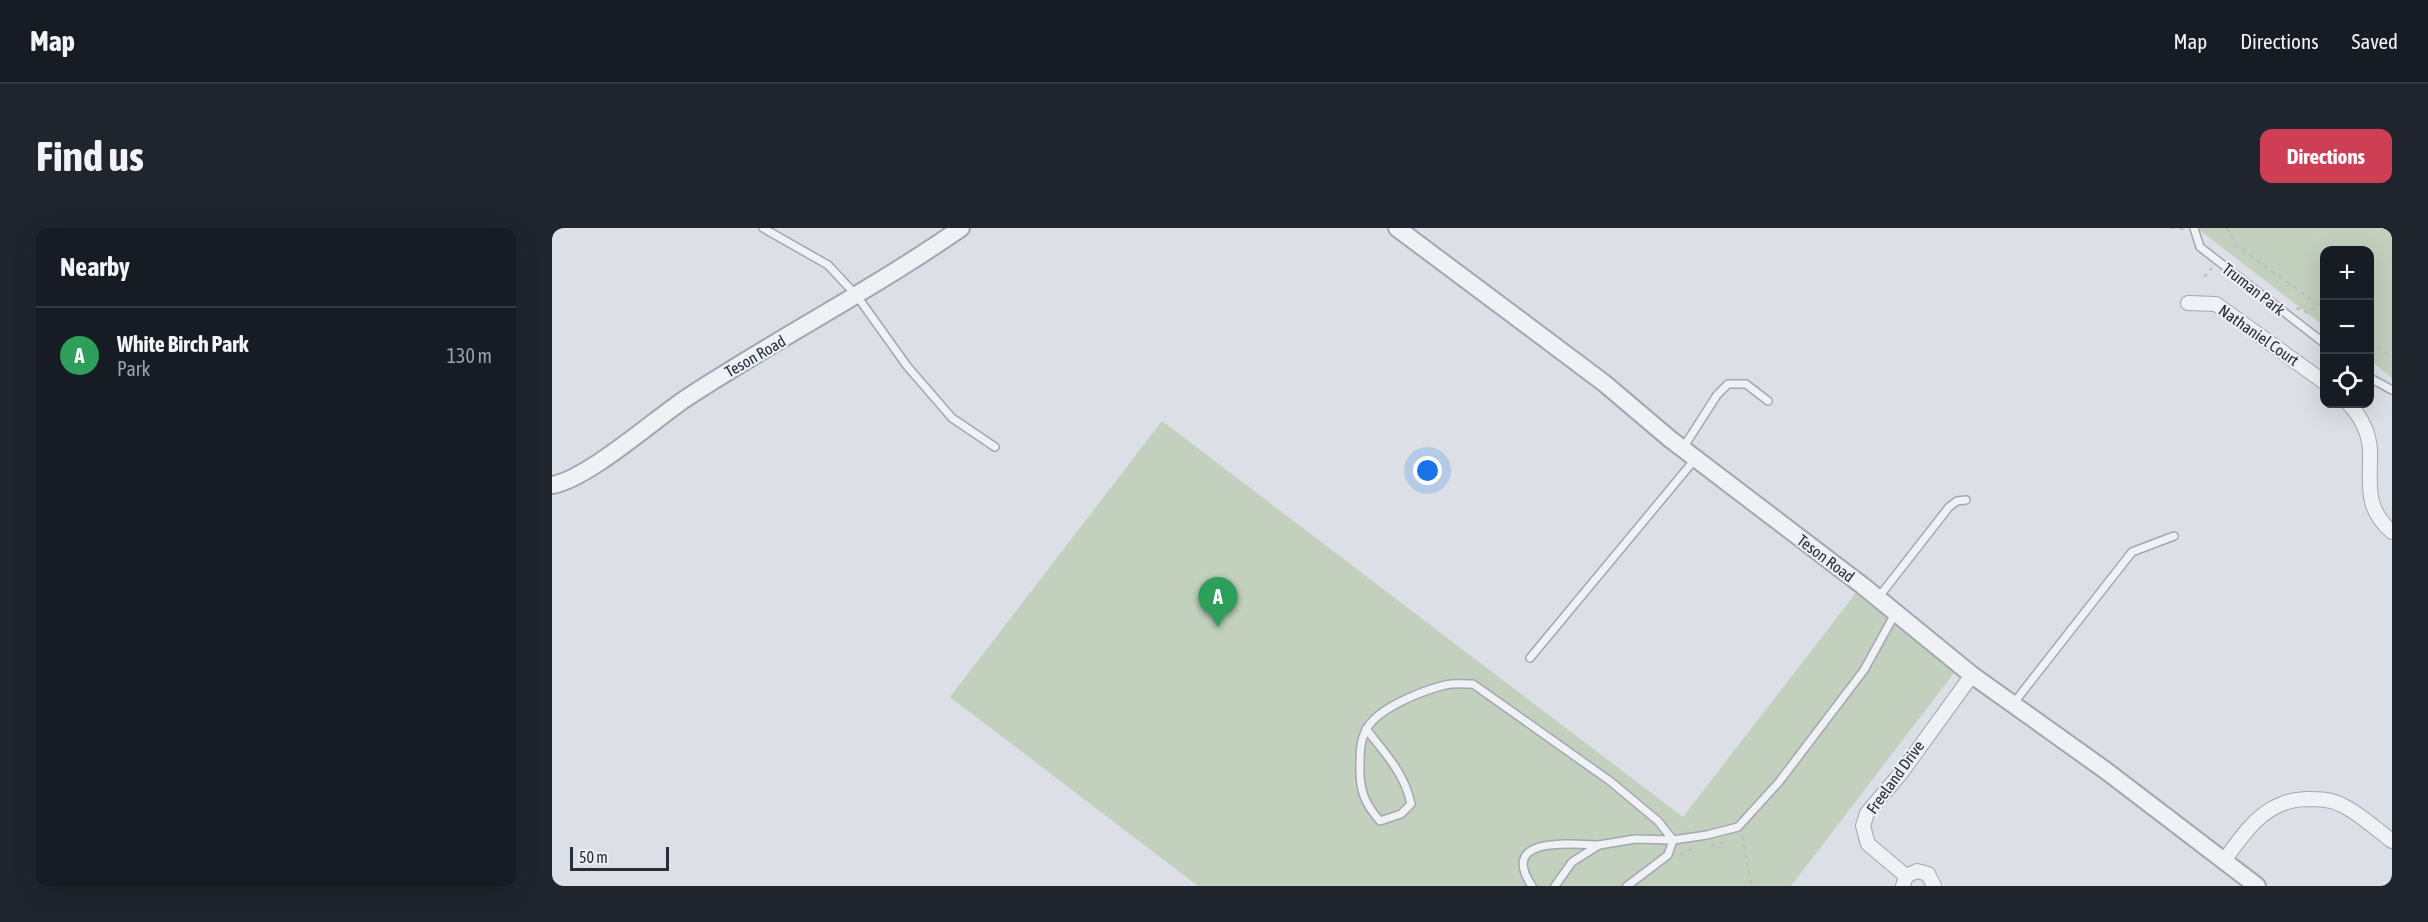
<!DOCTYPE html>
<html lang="en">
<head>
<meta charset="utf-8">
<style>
	:root { --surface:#171b24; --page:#20242c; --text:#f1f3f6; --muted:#9ea1a6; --line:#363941; --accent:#ce3f55 }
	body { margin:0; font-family:"Asap Condensed",sans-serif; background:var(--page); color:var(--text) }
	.controls { position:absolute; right:18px; top:18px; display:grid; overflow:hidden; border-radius:12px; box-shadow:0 6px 24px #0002 }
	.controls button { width:54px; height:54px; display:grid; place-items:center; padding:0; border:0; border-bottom:2px solid var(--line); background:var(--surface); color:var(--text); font:30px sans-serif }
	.scale { position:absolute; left:18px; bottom:15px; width:99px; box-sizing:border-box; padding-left:6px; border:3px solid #262e3d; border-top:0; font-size:16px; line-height:21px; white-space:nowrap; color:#262e3d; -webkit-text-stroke:4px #ebeff4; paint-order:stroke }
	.you { position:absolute; left:876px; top:243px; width:21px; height:21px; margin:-15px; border:4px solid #fff; border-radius:50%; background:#1a73e8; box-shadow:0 0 0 9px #1a73e833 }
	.badge { display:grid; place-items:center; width:39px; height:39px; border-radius:50%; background:var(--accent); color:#fff; font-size:20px; font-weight:700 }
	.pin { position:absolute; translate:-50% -50px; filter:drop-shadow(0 2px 3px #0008) }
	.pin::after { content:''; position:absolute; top:32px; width:21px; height:18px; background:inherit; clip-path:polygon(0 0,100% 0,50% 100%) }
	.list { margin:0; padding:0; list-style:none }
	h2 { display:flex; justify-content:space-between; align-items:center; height:78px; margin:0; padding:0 24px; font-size:26px }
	h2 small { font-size:20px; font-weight:400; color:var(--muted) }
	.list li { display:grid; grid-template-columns:39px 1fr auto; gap:18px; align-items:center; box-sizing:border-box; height:96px; padding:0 24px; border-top:2px solid var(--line) }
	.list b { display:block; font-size:22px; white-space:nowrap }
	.list p { margin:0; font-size:20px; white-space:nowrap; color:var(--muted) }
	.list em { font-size:20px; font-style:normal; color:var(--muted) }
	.icon { flex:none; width:33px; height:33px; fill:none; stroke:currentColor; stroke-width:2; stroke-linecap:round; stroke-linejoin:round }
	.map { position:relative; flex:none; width:1840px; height:658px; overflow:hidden; border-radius:12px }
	header { display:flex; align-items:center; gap:36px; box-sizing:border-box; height:84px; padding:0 30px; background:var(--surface); border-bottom:2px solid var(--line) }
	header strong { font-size:28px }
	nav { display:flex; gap:33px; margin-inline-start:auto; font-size:21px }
	.intro { display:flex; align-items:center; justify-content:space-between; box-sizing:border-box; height:144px; padding:0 36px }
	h1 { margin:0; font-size:42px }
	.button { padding:15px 27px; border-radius:12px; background:var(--accent); color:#fff; font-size:21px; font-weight:700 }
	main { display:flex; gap:36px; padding:0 36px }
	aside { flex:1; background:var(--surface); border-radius:12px; box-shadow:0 6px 24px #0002 }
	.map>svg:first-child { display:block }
</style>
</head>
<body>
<header>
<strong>Map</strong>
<nav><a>Map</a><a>Directions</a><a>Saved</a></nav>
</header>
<div class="intro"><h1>Find us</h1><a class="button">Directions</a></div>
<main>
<aside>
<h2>Nearby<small></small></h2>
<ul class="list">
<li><span class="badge" style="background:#2e9e5b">A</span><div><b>White Birch Park</b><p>Park</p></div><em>130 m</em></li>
</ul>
</aside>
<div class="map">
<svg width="1840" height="658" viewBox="0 0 1840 658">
	<rect width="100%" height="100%" fill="#dce0e6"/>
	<g fill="#c2d0bd">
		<path d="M1645 0H1840V150L1818 132V22H1772V98Z"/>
		<path d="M610 193 1131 589 1307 361 1408 437 1239 658H646L398 469Z"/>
	</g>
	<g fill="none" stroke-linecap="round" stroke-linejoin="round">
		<g stroke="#a2a7b0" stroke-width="10">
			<g id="service">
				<path d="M211 0 276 37 305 68 355 138 400 190 443 219"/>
				<path d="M1642 0 1648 19 1772 115"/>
				<path d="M1818 150 1840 162"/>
				<path d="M1131 220 1165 167 1176 156H1194L1216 173"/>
				<path d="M1326 370 1397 279 1405 273 1414 272"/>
				<path d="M978 430 1144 230"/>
				<path d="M1461 476 1580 324 1622 308"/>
				<path d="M814 501C833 525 853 546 859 576L849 586 828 593C813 576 807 562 808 538 808 526 808 513 814 502 825 480 870 463 893 457 902 455 912 456 921 456L1058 553 1106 593 1121 612"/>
				<path d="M980 658C946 608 1019 616 1047 617"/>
				<path d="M1003 658 1020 634 1047 617 1083 611 1121 612 1155 607 1186 599 1227 554 1312 442 1344 384"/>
				<path d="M1075 658 1116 627 1121 612"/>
			</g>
		</g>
		<g stroke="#a2a7b0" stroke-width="16">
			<g id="minor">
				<path d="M1636 75 1664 76 1772 154"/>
				<path d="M1797 176C1808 188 1817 204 1818 222 1819 255 1811 279 1840 304"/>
				<path d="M1672 633C1693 603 1714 572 1754 571 1767 571 1779 571 1790 577 1808 586 1824 601 1840 613"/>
				<path d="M1354 648 1316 616 1311 598 1315 585 1349 545 1420 447"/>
				<path d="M1351 658 1354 648 1365 643 1376 646 1382 658"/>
			</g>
		</g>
		<g stroke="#a2a7b0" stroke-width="20">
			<g id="tertiary">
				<path d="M845 0 1052 155 1118 211 1311 358 1420 447 1553 542 1705 658"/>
				<path d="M0 257C34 252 102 192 133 171 224 111 320 62 409 0"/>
			</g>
		</g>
		<g stroke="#bbbec5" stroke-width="2" stroke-dasharray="4.5 4.5" stroke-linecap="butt">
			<path d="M1618 0 1633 1"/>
			<path d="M1675 0 1684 17 1772 81"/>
			<path d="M1652 49 1660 40"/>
			<path d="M1745 82 1746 80 1756 85 1767 77"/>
			<path d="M1818 114 1840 130"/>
			<path d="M1190 608 1200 658"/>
			<path d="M1159 618 1176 613"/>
			<path d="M1128 627 1141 620"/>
		</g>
		<use href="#service" stroke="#eff1f5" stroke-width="7"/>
		<use href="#minor" stroke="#eff1f5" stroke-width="14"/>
		<use href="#tertiary" stroke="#eff1f5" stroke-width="16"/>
	</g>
	<g text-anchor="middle" stroke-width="4.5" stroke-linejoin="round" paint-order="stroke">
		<g font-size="16" fill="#262e3d" stroke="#ebeff4">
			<text transform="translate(1702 61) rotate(38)" y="6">Truman Park</text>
			<text transform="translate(1707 107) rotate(35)" y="6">Nathaniel Court</text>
			<text transform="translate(203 128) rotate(-30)" y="6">Teson Road</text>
			<text transform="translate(1274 330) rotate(37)" y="6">Teson Road</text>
			<text transform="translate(1343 549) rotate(-54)" y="6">Freeland Drive</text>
		</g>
	</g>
</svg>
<div class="controls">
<button>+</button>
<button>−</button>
<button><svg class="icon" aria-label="locate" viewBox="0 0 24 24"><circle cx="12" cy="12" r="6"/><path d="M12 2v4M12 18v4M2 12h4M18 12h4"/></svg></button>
</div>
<div class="scale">50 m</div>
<div class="you"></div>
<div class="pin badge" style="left:666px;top:399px;background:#2e9e5b">A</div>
</div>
</main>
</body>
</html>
